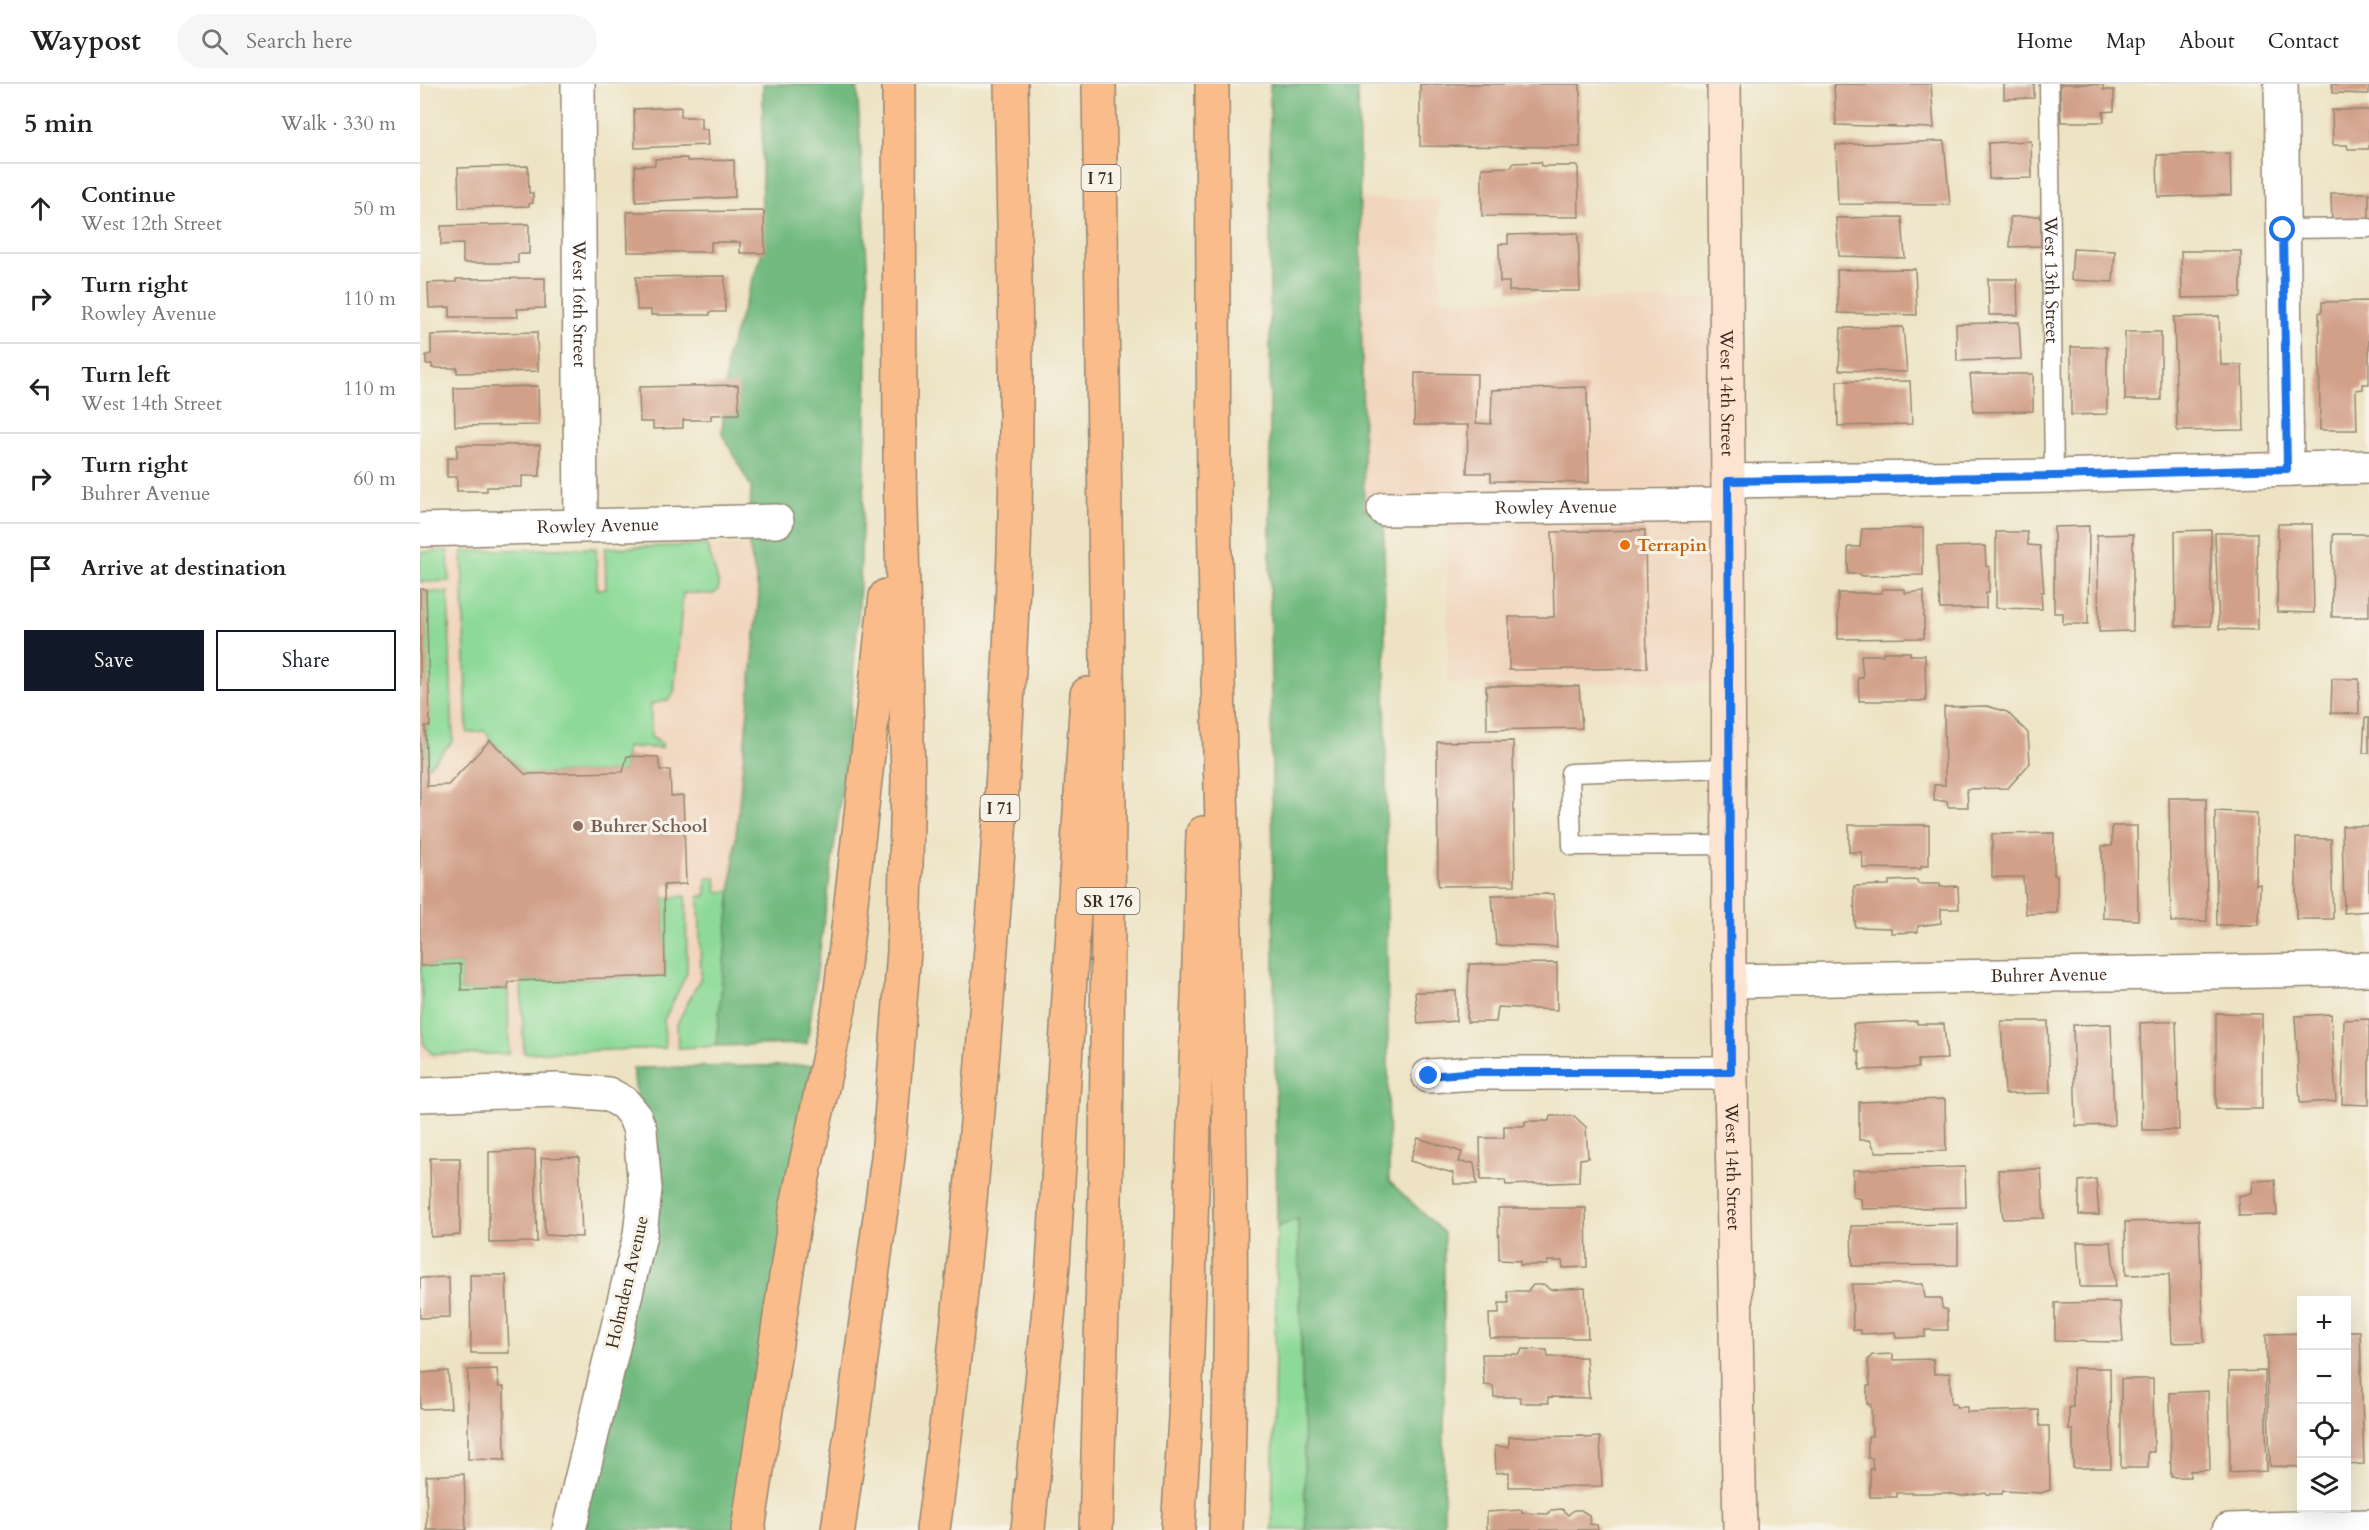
<!DOCTYPE html>
<html lang="en">
<head>
<meta charset="utf-8">
<style>
	:root { --surface:#fff; --page:#f6f6f6; --text:#222; --muted:#767676; --line:#e0e0e0; --accent:#111827 }
	body { margin:0; font-family:Cardo,serif; background:var(--page); color:var(--text) }
	.controls { position:absolute; right:18px; bottom:18px; display:grid; overflow:hidden; border-radius:0px; box-shadow:0 6px 24px #0002 }
	.controls button { width:54px; height:54px; display:grid; place-items:center; padding:0; border:0; border-bottom:2px solid var(--line); background:var(--surface); color:var(--text); font:30px sans-serif }
	.stop { position:absolute; width:18px; height:18px; margin:-14px; border:4px solid #1a73e8; border-radius:50%; background:#fff }
	.stop.end { background:#1a73e8; border-color:#fff; box-shadow:0 2px 6px #0008 }
	.list { margin:0; padding:0; list-style:none }
	h2 { display:flex; justify-content:space-between; align-items:center; height:78px; margin:0; padding:0 24px; font-size:26px }
	h2 small { font-size:20px; font-weight:400; color:var(--muted) }
	.list li { display:grid; grid-template-columns:39px 1fr auto; gap:18px; align-items:center; box-sizing:border-box; height:90px; padding:0 24px; border-top:2px solid var(--line) }
	.list b { display:block; font-size:22px; white-space:nowrap }
	.list p { margin:0; font-size:20px; white-space:nowrap; color:var(--muted) }
	.list em { font-size:20px; font-style:normal; color:var(--muted) }
	.actions { display:flex; gap:12px; padding:18px 24px }
	.actions a { flex:1; padding:14px 0; border:2px solid var(--accent); border-radius:0px; text-align:center; font-size:21px; color:var(--accent) }
	.actions .main { background:var(--accent); color:#fff }
	.icon { flex:none; width:33px; height:33px; fill:none; stroke:currentColor; stroke-width:2; stroke-linecap:round; stroke-linejoin:round }
	.map { position:relative; flex:none; width:1949px; height:1446px; overflow:hidden }
	header { display:flex; align-items:center; gap:36px; box-sizing:border-box; height:84px; padding:0 30px; background:var(--surface); border-bottom:2px solid var(--line) }
	header strong { font-size:28px }
	nav { display:flex; gap:33px; margin-inline-start:auto; font-size:21px }
	.search { width:420px; height:54px; background:var(--page); display:flex; align-items:center; gap:15px; box-sizing:border-box; padding:0 21px; border-radius:33px; color:var(--muted); font-size:22px }
	main { display:flex }
	aside { flex:1; background:var(--surface) }
	.map>svg:first-child { display:block }
</style>
</head>
<body>
<header>
<strong>Waypost</strong>
<div class="search"><svg class="icon" aria-label="search" viewBox="0 0 24 24"><circle cx="10" cy="10" r="6"/><path d="M15 15l6 6"/></svg>Search here</div>
<nav><a>Home</a><a>Map</a><a>About</a><a>Contact</a></nav>
</header>
<main>
<aside>
<h2>5 min<small>Walk · 330 m</small></h2>
<ul class="list">
<li><svg class="icon" aria-label="ahead" viewBox="0 0 24 24"><path d="M12 20V5M6 11l6-6 6 6"/></svg><div><b>Continue</b><p>West 12th Street</p></div><em>50 m</em></li>
<li><svg class="icon" aria-label="right" viewBox="0 0 24 24"><path d="M7 20v-9h11M14 6l5 5-5 5"/></svg><div><b>Turn right</b><p>Rowley Avenue</p></div><em>110 m</em></li>
<li><svg class="icon" aria-label="left" viewBox="0 0 24 24"><path d="M17 20v-9H6M10 6l-5 5 5 5"/></svg><div><b>Turn left</b><p>West 14th Street</p></div><em>110 m</em></li>
<li><svg class="icon" aria-label="right" viewBox="0 0 24 24"><path d="M7 20v-9h11M14 6l5 5-5 5"/></svg><div><b>Turn right</b><p>Buhrer Avenue</p></div><em>60 m</em></li>
<li><svg class="icon" aria-label="arrive" viewBox="0 0 24 24"><path d="M6 21V4h12l-3 4 3 4H6"/></svg><div><b>Arrive at destination</b></div></li>
</ul>
<div class="actions"><a class="main">Save</a><a>Share</a></div>
</aside>
<div class="map">
<svg width="1949" height="1446" viewBox="0 0 1949 1446">
	<rect width="100%" height="100%" fill="#f7f3e8"/>
	<filter id="ink" filterUnits="userSpaceOnUse"><feTurbulence type="fractalNoise" baseFrequency=".0167" numOctaves="2"/><feDisplacementMap in="SourceGraphic" scale="12" xChannelSelector="R" yChannelSelector="G"/><feConvolveMatrix kernelMatrix="1 2 1 2 8 2 1 2 1" color-interpolation-filters="sRGB"/></filter>
	<filter id="wash" filterUnits="userSpaceOnUse"><feTurbulence type="fractalNoise" baseFrequency=".008" numOctaves="4" result="noise"/><feDisplacementMap in="SourceGraphic" scale="24" xChannelSelector="R" yChannelSelector="G"/><feGaussianBlur stdDeviation="1.35" result="paint"/><feColorMatrix in="noise" values="0 0 0 0 0 0 0 0 0 0 0 0 0 0 0 0 0 1.4 0 .05"/><feComposite in="paint" operator="in"/></filter>
	<g filter="url(#wash)">
		<rect width="100%" height="100%" fill="#ede3c3"/>
		<g fill="#f1d5bd">
			<path d="M938 115H1019L1020 217 1306 215 1308 598 1028 600 1027 424 944 425Z"/>
			<path d="M329 461 339 510 296 962 89 970 0 975V468Z"/>
		</g>
		<g fill="#8dda98" stroke="#64825b" stroke-width="1.5">
			<path d="M287 461 299 501 298 506 294 510 263 509 254 609 249 616 231 620V653L242 660V664L207 663 203 688 105 690 70 656 65 647 47 649 42 467 176 464 177 505H186L185 464Z"/>
			<path d="M28 467 29 497 0 498V468Z"/>
			<path d="M6 508H28L33 657 6 685Z"/>
			<path d="M296 793 297 808 311 807 296 962 258 964 257 940 281 893 279 812H286V795Z"/>
			<path d="M266 812 267 889 244 936 245 964 104 969 101 897 245 892 244 814Z"/>
			<path d="M41 880V906L88 905 89 970H12L3 959 1 882Z"/>
			<path d="M878 1135 886 1446H852L857 1143Z"/>
		</g>
		<g fill="#72ba80" stroke="#56724f" stroke-width="1.5">
			<path d="M343 0H437L448 197 446 350 439 521 427 670 387 960 296 962 339 510 329 461 331 403 302 350 307 273 341 171Z"/>
			<path d="M850 0H938L944 425H964L969 1097 1024 1149V1446H886L878 1135 857 1143 850 528Z"/>
			<path d="M394 981 328 1446H149L224 1085 213 984Z"/>
		</g>
		<g id="blocks">
			<g fill="#d2a089">
				<path d="M1000 0H1160V63L1000 62Z"/>
				<path d="M1414 0H1511L1514 44 1416 41Z"/>
				<path d="M1584 0H1614V14L1584 15Z"/>
				<path d="M1640 0H1683V6H1694V27L1683 28 1684 38H1641Z"/>
				<path d="M1912 0H1949V10L1913 9Z"/>
				<path d="M261 23V33H281V45H287L288 61 215 64 214 25Z"/>
				<path d="M1912 26H1949V65H1928L1927 61H1913Z"/>
				<path d="M1524 57 1530 121 1418 120 1416 61Z"/>
				<path d="M1611 57 1612 94 1569 95 1568 59Z"/>
				<path d="M1810 69 1811 111 1738 113 1737 71Z"/>
				<path d="M267 74V77L314 76 315 113 216 118 215 82 235 81V75Z"/>
				<path d="M1121 78 1122 82H1158L1159 133 1062 132V84L1092 83 1093 79Z"/>
				<path d="M108 82 109 109H113V119L109 120V122L39 124 38 84Z"/>
				<path d="M1911 109H1949V138L1912 139Z"/>
				<path d="M344 127 345 169H320V158H291V168H208L207 128Z"/>
				<path d="M1621 132V162L1590 163V133Z"/>
				<path d="M1482 133 1485 174 1419 172 1416 134Z"/>
				<path d="M109 140V170H98V179H43V160L21 161V142Z"/>
				<path d="M1158 149 1160 207H1089V198H1080L1079 160H1088V151Z"/>
				<path d="M1653 165 1695 167 1693 198 1651 196Z"/>
				<path d="M1761 167H1821V213L1762 214Z"/>
				<path d="M1495 185 1497 231 1418 229 1417 186Z"/>
				<path d="M305 192V228H290V231H231V226H217L216 193Z"/>
				<path d="M125 194V224L97 225 98 233H30V223L9 224 8 199 36 198V195Z"/>
				<path d="M1568 195H1597L1598 231H1569Z"/>
				<path d="M1949 217V300H1943V305L1936 306 1937 346H1900L1899 229 1902 227V218Z"/>
				<path d="M1799 232 1801 281H1822L1824 346 1757 347 1754 233Z"/>
				<path d="M1599 238 1601 275 1537 277 1536 240Z"/>
				<path d="M1483 243 1487 288 1419 286 1421 244Z"/>
				<path d="M117 248 118 287 37 289V284H12V280H6V271L11 270V251Z"/>
				<rect x="1705" y="248" width="36" height="68"/>
				<path d="M1651 263H1687V330L1651 331Z"/>
				<path d="M995 289 1057 290 1056 339 1071 340 1072 306 1167 303 1169 399 1071 397V389H1047L1048 341H994Z"/>
				<path d="M1550 290H1613V327L1554 328Z"/>
				<path d="M1417 297H1490L1492 340 1418 342Z"/>
				<path d="M318 301 319 330 291 331V336H263V344L233 345V338H220L219 303Z"/>
				<path d="M118 302 119 341 35 342 34 304Z"/>
				<path d="M37 361H120V392H102V403H67V407H37V393H27V374H37Z"/>
				<path d="M1858 440H1892L1894 529 1857 528Z"/>
				<path d="M1669 442 1668 540H1643V529H1634V443Z"/>
				<path d="M1503 444V491L1442 492 1440 490H1428V463H1440L1442 445Z"/>
				<path d="M1225 446 1227 584 1089 586V533H1134L1132 448Z"/>
				<path d="M1791 446V542H1756L1755 447Z"/>
				<path d="M1576 448H1607L1608 461 1620 462 1624 508H1621L1622 525 1576 524Z"/>
				<path d="M1795 449H1837L1838 546 1799 545Z"/>
				<path d="M1713 450V547L1679 548 1677 451Z"/>
				<path d="M1913 450H1949V533H1912Z"/>
				<path d="M1565 462 1566 482 1569 483V509H1566V524L1520 525 1517 463Z"/>
				<path d="M0 505H6L10 642H5L7 702 28 701 70 656 105 690 203 688 207 672 238 673 240 686H250L251 712 263 711 266 800 244 801 245 892 95 897 88 898V905L41 906V880L0 882Z"/>
				<path d="M1462 505H1485V509L1504 507V554L1418 555V509H1462Z"/>
				<path d="M1463 568H1490V571H1505L1506 617H1439L1438 594H1443L1441 571H1463Z"/>
				<path d="M1912 595H1939V630L1911 629Z"/>
				<path d="M1066 602H1159L1162 644 1067 646Z"/>
				<path d="M1567 622 1587 628 1608 649 1610 679 1588 704 1547 705 1548 723H1528L1527 717H1514V701H1525L1524 623Z"/>
				<path d="M1945 634H1949V669H1943Z"/>
				<path d="M1093 657 1095 801 1018 802 1017 658Z"/>
				<path d="M1749 714H1786L1787 837 1751 838Z"/>
				<path d="M1795 727 1837 729 1836 801 1840 800 1839 841H1797Z"/>
				<path d="M1429 741H1509V782H1501V785L1443 784 1442 768H1429Z"/>
				<path d="M1692 742H1717L1718 836 1683 834 1682 762H1692Z"/>
				<path d="M1922 742H1949V827L1924 829Z"/>
				<path d="M1634 749V791H1637V829L1606 830 1603 793H1572V750Z"/>
				<path d="M1876 754 1911 755 1913 835H1876Z"/>
				<path d="M1497 796 1498 800H1520V803L1538 802 1539 825H1521V839L1498 842V848L1471 849V844L1435 843 1434 802 1469 801V797Z"/>
				<path d="M1134 810 1137 863 1076 861 1072 811Z"/>
				<path d="M1137 879V926L1078 923 1076 938H1047L1049 880Z"/>
				<path d="M1036 907V937L998 940 995 908Z"/>
				<path d="M1796 929 1842 930V1025H1796Z"/>
				<path d="M1911 930 1916 1017 1880 1019 1875 932Z"/>
				<path d="M1949 935V1021L1922 1020 1924 936Z"/>
				<path d="M1497 937V940H1524L1527 975 1498 976V984L1440 986 1439 967H1436L1433 940Z"/>
				<path d="M1581 937H1628L1630 1009 1585 1010Z"/>
				<path d="M1756 937 1759 1046H1722L1720 939Z"/>
				<path d="M1691 940 1694 1041 1656 1042 1653 941Z"/>
				<path d="M1525 1015 1526 1067 1456 1068 1450 1056H1439V1018Z"/>
				<path d="M1130 1032H1154L1166 1043 1168 1074 1160 1075 1159 1098 1086 1101 1085 1096H1061L1060 1054H1084V1042H1105V1037H1129Z"/>
				<path d="M998 1054 1042 1068 1039 1078 1054 1079 1057 1100H1034L1033 1089 990 1077Z"/>
				<path d="M115 1066 117 1158 69 1159V1068Z"/>
				<path d="M159 1073 162 1153 125 1151 121 1074Z"/>
				<path d="M10 1074H40V1151L11 1153Z"/>
				<path d="M1545 1083 1546 1123 1442 1125 1441 1115 1433 1113V1086Z"/>
				<path d="M1621 1085 1624 1134 1583 1135 1578 1086Z"/>
				<path d="M1676 1095 1679 1131H1659V1097Z"/>
				<path d="M1855 1096 1857 1131 1819 1132 1818 1112 1832 1109 1833 1097Z"/>
				<path d="M1078 1124H1166L1167 1183 1143 1184 1142 1177H1127V1181H1100V1177L1079 1176Z"/>
				<path d="M1779 1136 1784 1258 1752 1259 1749 1190 1706 1191 1705 1138Z"/>
				<path d="M1538 1140V1181L1432 1182 1431 1142Z"/>
				<path d="M1657 1158H1691L1696 1203H1660Z"/>
				<path d="M50 1191H86L89 1269H51Z"/>
				<path d="M29 1193 30 1233 0 1234V1194Z"/>
				<path d="M1432 1200H1503L1505 1214H1521L1522 1224 1527 1226 1528 1246H1505V1253L1476 1254 1475 1248 1441 1250V1246H1433Z"/>
				<path d="M1113 1201H1125L1130 1206 1165 1204 1168 1254H1070L1069 1230H1079V1219H1089L1087 1207H1108Z"/>
				<path d="M1700 1218 1703 1258 1635 1257V1219Z"/>
				<path d="M1926 1247H1940L1944 1380 1926 1381Z"/>
				<path d="M1882 1249V1383L1850 1382 1846 1250Z"/>
				<path d="M1102 1265 1127 1266 1128 1273H1166L1169 1314 1128 1313 1129 1319H1101L1100 1313H1074L1073 1302 1064 1301 1062 1270H1100Z"/>
				<path d="M1473 1270V1276L1513 1275 1514 1290 1530 1289 1531 1320H1536V1323H1547V1328L1619 1326 1620 1342H1629L1630 1406 1621 1409 1583 1407 1582 1410H1566L1565 1408 1542 1412 1528 1409H1477V1413H1450V1385H1453L1452 1374H1448V1352H1452L1451 1321 1447 1320V1302H1450L1448 1276 1452 1271Z"/>
				<path d="M1653 1284H1690L1691 1384H1653V1346H1649V1323H1653Z"/>
				<path d="M77 1285 79 1303H84L85 1376 48 1375V1286Z"/>
				<path d="M28 1287 31 1324 0 1325V1289Z"/>
				<path d="M1845 1287 1847 1387 1810 1389 1809 1288Z"/>
				<path d="M1701 1295H1733L1734 1368H1728V1384H1701Z"/>
				<path d="M1788 1307 1790 1386 1770 1387V1393H1751L1750 1309Z"/>
				<path d="M1163 1352 1166 1354 1180 1353 1182 1402 1089 1403V1388L1076 1389 1075 1362 1089 1363V1353Z"/>
				<path d="M44 1390 46 1446H7L6 1392Z"/>
				<path d="M1142 1425 1148 1431 1154 1426H1161L1169 1431 1170 1440 1177 1441 1178 1446H1067V1428L1102 1426V1429L1128 1430 1131 1426Z"/>
			</g>
		</g>
	</g>
	<g filter="url(#ink)">
		<use href="#blocks" fill-opacity="0" stroke="#948670" stroke-width="1.5"/>
		<g fill="none" stroke-linecap="round" stroke-linejoin="round">
			<g stroke="#948670" stroke-width="21">
				<g id="lane">
					<path id="s1" d="M1629 0 1634 392"/>
					<path d="M1862 145 1949 144"/>
					<path d="M1309 684 1150 689 1152 762 1309 761"/>
				</g>
			</g>
			<g stroke="#948670" stroke-width="36">
				<g id="street">
					<path id="s2" d="M158 0 161 441"/>
					<path d="M1861 0 1867 385"/>
					<path d="M1308 397 1634 392 1949 383"/>
					<path id="s3" d="M964 425 1308 421"/>
					<path id="s4" d="M0 446 357 437"/>
					<path id="s5" d="M1309 897 1949 885"/>
					<path d="M1009 992 1056 989H1311"/>
					<path d="M0 1011 137 1006 188 1010 204 1019 214 1031 220 1046 225 1105 220 1151 149 1446"/>
					<path d="M1809 1446 1949 1442"/>
				</g>
			</g>
			<g stroke="#948670" stroke-width="36">
				<g id="secondary">
					<path id="s6" d="M1304 0 1308 397 1309 897 1320 1446"/>
				</g>
			</g>
			<g stroke="#948670" stroke-width="36">
				<g id="highway">
					<path d="M792 0C793 140 792 281 794 422 800 763 819 1104 806 1446"/>
					<path d="M328 1446 376 1126 419 924 466 512"/>
					<path d="M418 1446 468 1073 484 867 488 694 480 385 479 0"/>
					<path d="M513 1446C541 1239 559 1031 574 823 583 692 592 561 595 430 598 286 594 143 591 0"/>
					<path d="M608 1446 633 1181 667 610"/>
					<path d="M676 1446 686 1076 689 721 679 0"/>
					<path d="M758 1446 765 1333 783 749"/>
				</g>
			</g>
			<use href="#lane" stroke="#fff" stroke-width="18"/>
			<use href="#street" stroke="#fff" stroke-width="33"/>
			<use href="#secondary" stroke="#fde4d1" stroke-width="33"/>
			<use href="#highway" stroke="#fabc8b" stroke-width="33"/>
		</g>
	</g>
	<g fill="none" stroke-linecap="round" stroke-linejoin="round" filter="url(#ink)">
		<path stroke="#1a73e8" stroke-width="8" d="M1009 992 1056 988H1311L1308 397 1634 392 1867 385 1863 146"/>
	</g>
	<circle fill="#e8710a" stroke="#f7f3e8" stroke-width="2" cx="1205" cy="461" r="6"/>
	<circle fill="#8d6e63" stroke="#f7f3e8" stroke-width="2" cx="158" cy="742" r="6"/>
	<g text-anchor="middle" stroke-width="6" stroke-linejoin="round" paint-order="stroke">
		<g fill="#f7f3e8" stroke="#73665b" stroke-width="1.5">
			<rect x="661.5" y="81" width="39" height="26" rx="4.5"/>
			<rect x="560.5" y="711" width="39" height="26" rx="4.5"/>
			<rect x="656.5" y="804" width="63" height="26" rx="4.5"/>
		</g>
		<g font-size="16" font-weight="bold" fill="#3b2a1e">
			<text x="681" y="100">I 71</text>
			<text x="580" y="730">I 71</text>
			<text x="688" y="823">SR 176</text>
		</g>
		<g font-size="18" fill="#3b2a1e" stroke="#f7f3e8">
			<text dy="6" stroke="none"><textPath href="#s1" startOffset="196">West 13th Street</textPath></text>
			<text dy="6" stroke="none"><textPath href="#s2" startOffset="220">West 16th Street</textPath></text>
			<text dy="6" stroke="none"><textPath href="#s6" startOffset="309">West 14th Street</textPath></text>
			<text dy="6" stroke="none"><textPath href="#s3" startOffset="172">Rowley Avenue</textPath></text>
			<text dy="6" stroke="none"><textPath href="#s4" startOffset="178">Rowley Avenue</textPath></text>
			<text dy="6" stroke="none"><textPath href="#s5" startOffset="320">Buhrer Avenue</textPath></text>
			<text dy="6" stroke="none"><textPath href="#s6" startOffset="1083">West 14th Street</textPath></text>
			<text transform="translate(207 1198) rotate(-77)" y="6">Holmden Avenue</text>
		</g>
		<g font-size="18" font-weight="bold" fill="#c56008" stroke="#f7f3e8" text-anchor="start">
			<text x="1217" y="467">Terrapin</text>
		</g>
		<g font-size="18" font-weight="bold" fill="#785e54" stroke="#f7f3e8" text-anchor="start">
			<text x="170" y="748">Buhrer School</text>
		</g>
	</g>
</svg>
<div class="controls">
<button>+</button>
<button>−</button>
<button><svg class="icon" aria-label="locate" viewBox="0 0 24 24"><circle cx="12" cy="12" r="6"/><path d="M12 2v4M12 18v4M2 12h4M18 12h4"/></svg></button>
<button><svg class="icon" aria-label="layers" viewBox="0 0 24 24"><path d="M12 4l9 5-9 5-9-5zM3 14l9 5 9-5"/></svg></button>
</div>
<div class="stop" style="left:1863px;top:146px"></div>
<div class="stop end" style="left:1009px;top:992px"></div>
</div>
</main>
</body>
</html>
